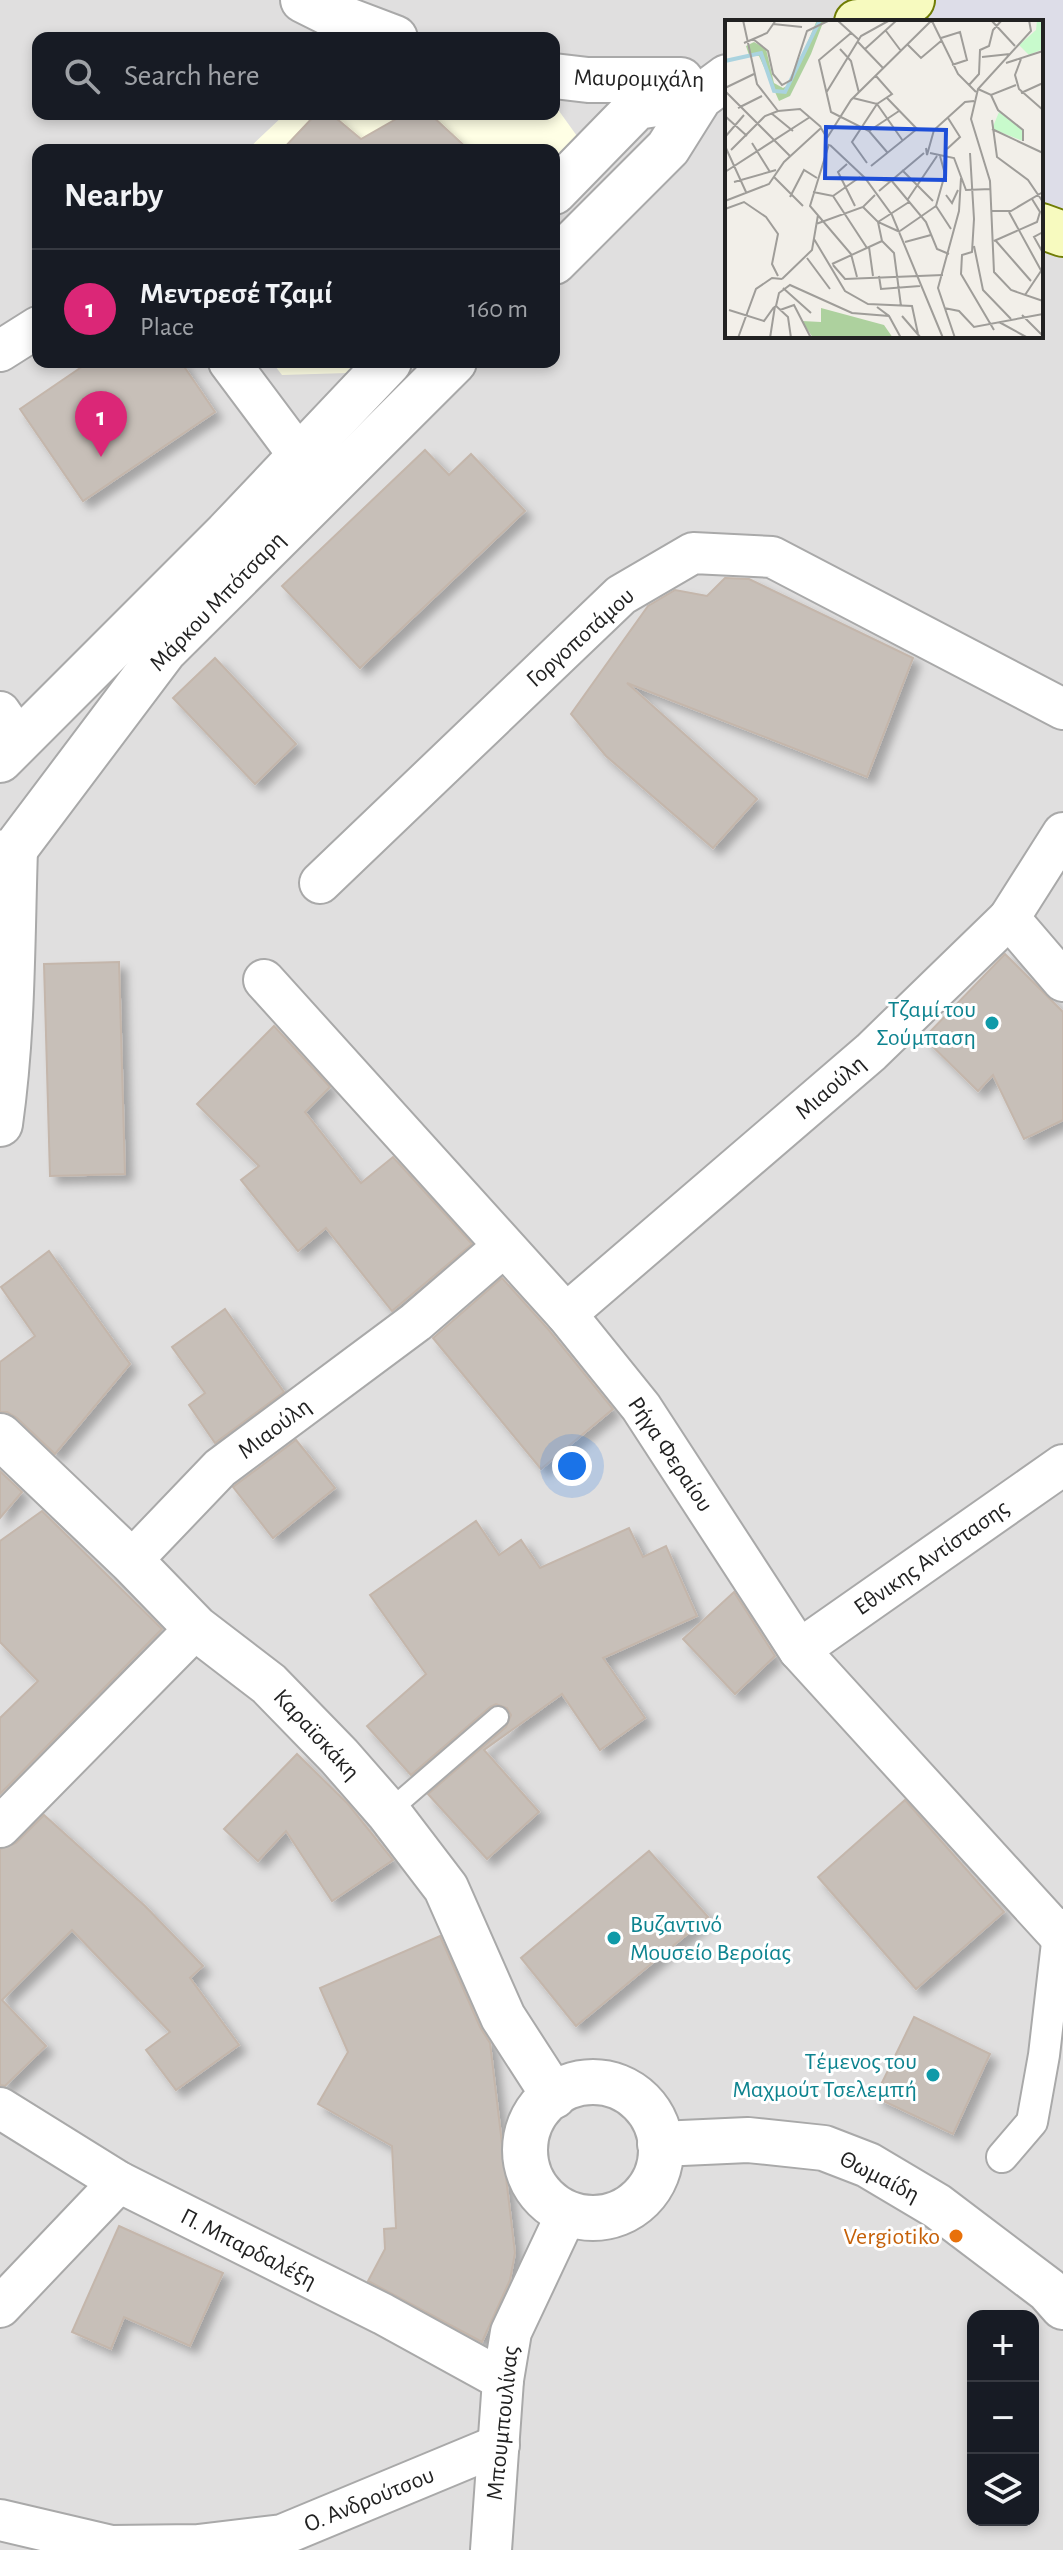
<!DOCTYPE html>
<html lang="en">
<head>
<meta charset="utf-8">
<style>
	:root { --surface:#171b24; --page:#242831; --text:#f1f3f6; --muted:#9ea1a6; --line:#363941; --accent:#db2777 }
	body { margin:0; font-family:"Alegreya Sans",sans-serif; background:var(--page); color:var(--text) }
	.controls { position:absolute; right:24px; bottom:24px; display:grid; overflow:hidden; border-radius:16px; box-shadow:0 4px 12px #0003 }
	.controls button { width:72px; height:72px; display:grid; place-items:center; padding:0; border:0; border-bottom:2px solid var(--line); background:var(--surface); color:var(--text); font:40px sans-serif }
	.you { position:absolute; left:572px; top:1466px; width:28px; height:28px; margin:-20px; border:6px solid #fff; border-radius:50%; background:#1a73e8; box-shadow:0 0 0 12px #1a73e833 }
	.badge { display:grid; place-items:center; width:52px; height:52px; border-radius:50%; background:var(--accent); color:#fff; font-size:26px; font-weight:700 }
	.pin { position:absolute; translate:-50% -66px; filter:drop-shadow(0 2px 4px #0008) }
	.pin::after { content:''; position:absolute; top:42px; width:28px; height:24px; background:inherit; clip-path:polygon(0 0,100% 0,50% 100%) }
	.list { margin:0; padding:0; list-style:none }
	h2 { display:flex; justify-content:space-between; align-items:center; height:104px; margin:0; padding:0 32px; font-size:34px }
	h2 small { font-size:26px; font-weight:400; color:var(--muted) }
	.list li { display:grid; grid-template-columns:52px 1fr auto; gap:24px; align-items:center; box-sizing:border-box; height:120px; padding:0 32px; border-top:2px solid var(--line) }
	.list b { display:block; font-size:30px; white-space:nowrap }
	.list p { margin:0; font-size:26px; white-space:nowrap; color:var(--muted) }
	.list em { font-size:26px; font-style:normal; color:var(--muted) }
	.icon { flex:none; width:44px; height:44px; fill:none; stroke:currentColor; stroke-width:2; stroke-linecap:round; stroke-linejoin:round }
	.map { position:relative; flex:none; width:1063px; height:2550px; overflow:hidden }
	.search { position:absolute; background:var(--surface); box-shadow:0 4px 12px #0003; left:32px; top:32px; width:528px; height:88px; display:flex; align-items:center; gap:20px; box-sizing:border-box; padding:0 28px; border-radius:16px; color:var(--muted); font-size:30px }
	.panel { position:absolute; background:var(--surface); box-shadow:0 4px 12px #0003; left:32px; top:144px; width:528px; height:224px; border-radius:16px }
	.map>svg:first-child { display:block }
</style>
</head>
<body>
<div class="map">
<svg width="1063" height="2550" viewBox="0 0 1063 2550">
	<defs>
		<filter id="shadow"><feDropShadow dx="7" dy="7" stdDeviation="4" flood-color="#0004"/></filter>
	</defs>
	<rect width="100%" height="100%" fill="#f2efe9"/>
	<path fill="#e0dfdf" fill-rule="evenodd" d="M0 0H1063V2550H0ZM727 22H1041V336H727ZM38 38H554V114H38ZM38 150H554V362H38ZM973 2316H1033V2520H973Z"/>
	<g fill="#ffffe5">
		<path d="M554 104 577 136 554 159V150H247L285 114H554Z"/>
		<path d="M272 362H358L348 373 282 375Z"/>
	</g>
	<path fill="#dddde8" d="M910 0H1063V231L1041 221V22H857Z"/>
	<g fill="#c7bfb8" stroke="#c4b6ab" stroke-width="2" filter="url(#shadow)">
		<path d="M316 114H331L361 139 405 114H430L469 150H282Z"/>
		<path d="M89 362H181L215 412 83 501 20 409Z"/>
		<path d="M425 450 449 475 471 454 525 511 360 668 282 586Z"/>
		<path d="M725 578 749 579 913 658 867 777 627 683 757 799 713 848 606 756 571 714 648 606 675 590 707 596Z"/>
		<path d="M215 658 296 744 255 784 173 698Z"/>
		<path d="M1005 954 1063 1012V1120L1024 1139 993 1075 978 1091 924 1038Z"/>
		<path d="M119 962 125 1174 50 1176 44 964Z"/>
		<path d="M274 1026 330 1087 305 1112 361 1183 393 1157 472 1244 392 1311 326 1228 298 1251 241 1180 259 1166 197 1104Z"/>
		<path d="M49 1251 130 1364 55 1454 17 1418 7 1412H0V1362L35 1336 1 1287Z"/>
		<path d="M502 1278 548 1329 613 1409 541 1469 433 1338Z"/>
		<path d="M225 1309 284 1392 215 1443 189 1405 205 1393 172 1347Z"/>
		<path d="M296 1440 335 1488 273 1538 233 1487Z"/>
		<path d="M0 1471 22 1492 0 1518Z"/>
		<path d="M42 1511 162 1629 0 1794V1718L38 1681 0 1642V1541Z"/>
		<path d="M476 1521 499 1555 521 1540 540 1568 629 1528 643 1557 666 1546 697 1616 603 1658 645 1718 600 1750 562 1694 484 1750 539 1812 487 1859 428 1794 506 1727 511 1715 507 1708 496 1704 490 1707 411 1775 367 1726 426 1674 370 1595Z"/>
		<path d="M734 1592 775 1656 735 1694 683 1639Z"/>
		<path d="M297 1754 348 1804 393 1860 332 1901 286 1831 258 1861 224 1829Z"/>
		<path d="M905 1800 1004 1912 916 1989 818 1877Z"/>
		<path d="M44 1815 145 1906 203 1966 190 1978 239 2045 176 2090 146 2050 170 2032 72 1930 2 2000 46 2046 5 2086 0 2085V1849L16 1843Z"/>
		<path d="M649 1851 708 1917 576 2026 521 1958Z"/>
		<path d="M440 1936 480 2027 490 2043 515 2253 510 2280 482 2342 368 2281 385 2249 384 2229 396 2228 392 2146 318 2104 348 2052 320 1988Z"/>
		<path d="M914 2017 990 2054 953 2134 875 2097Z"/>
		<path d="M119 2226 223 2273 190 2346 124 2317 111 2349 72 2332Z"/>
	</g>
	<g fill="none" stroke-linecap="round" stroke-linejoin="round">
		<g stroke="#a9a9a9" stroke-width="24">
			<path id="service" d="M388 1812 498 1717"/>
		</g>
		<g stroke="#a9a9a9" stroke-width="34">
			<path id="pedestrian" d="M1002 2157 1032 2122 1044 2055 1058 1934"/>
		</g>
		<g stroke="#a9a9a9" stroke-width="44">
			<g id="minor">
				<path d="M0 351 38 327"/>
				<path d="M229 362 300 457"/>
				<path d="M0 712 20 741"/>
				<path d="M320 883 621 595 693 553 772 557 1063 709"/>
				<path d="M1009 918 1063 981"/>
				<path d="M264 980 566 1314 641 1407 799 1650 1058 1934 1063 1929"/>
				<path d="M566 1314 871 1052 1009 918 1063 833"/>
				<path d="M131 1561 220 1468 416 1322 503 1247"/>
				<path d="M799 1650 1063 1465"/>
				<path d="M0 1827 196 1628"/>
				<path d="M0 2108 119 2182 383 2314 503 2380"/>
				<path d="M0 2307 119 2182"/>
				<path d="M0 2520 111 2546 198 2545 282 2535 499 2445"/>
				<path d="M491 2550 503 2380 511 2332 567 2213"/>
			</g>
		</g>
		<g stroke="#a9a9a9" stroke-width="48">
			<g id="tertiary">
				<path d="M303 0 329 13 395 38"/>
				<path d="M554 76 588 80H681"/>
				<path d="M554 192 637 107 700 97"/>
				<path d="M554 262 668 148 700 97 727 77"/>
				<path d="M0 760 227 533 389 362"/>
				<path d="M0 854 15 849 164 651 454 362"/>
				<path d="M0 1124C13 1033 12 940 15 849"/>
				<path d="M0 1436 131 1561 196 1628 269 1684 339 1756 388 1812 446 1888 503 2017 554 2096"/>
				<circle cx="593" cy="2150" r="68"/>
				<path d="M660 2144 748 2140 824 2148 868 2165 937 2206 1048 2290 1063 2307"/>
			</g>
		</g>
		<g stroke="#707d05" stroke-width="48">
			<g id="secondary">
				<path d="M857 22H877L912 0"/>
				<path d="M1041 226 1063 234"/>
			</g>
		</g>
		<use href="#service" stroke="#fff" stroke-width="20"/>
		<use href="#pedestrian" stroke="#fff" stroke-width="30"/>
		<use href="#minor" stroke="#fff" stroke-width="40"/>
		<use href="#tertiary" stroke="#fff" stroke-width="44"/>
		<use href="#secondary" stroke="#f7fabf" stroke-width="44"/>
	</g>
	<g fill="#0f9aa8" stroke="#fff" stroke-width="3">
		<circle cx="992" cy="1023" r="8"/>
		<circle cx="614" cy="1938" r="8"/>
		<circle cx="933" cy="2075" r="8"/>
	</g>
	<circle fill="#e8710a" stroke="#fff" stroke-width="3" cx="956" cy="2236" r="8"/>
	<g text-anchor="middle" stroke-width="6" stroke-linejoin="round" paint-order="stroke">
		<g font-size="24" fill="#222" stroke="#fff">
			<text transform="translate(639 78) rotate(1)" y="8">Μαυρομιχάλη</text>
			<text transform="translate(217 601) rotate(-46)" y="8">Μάρκου Μπότσαρη</text>
			<text transform="translate(580 637) rotate(-42)" y="8">Γοργοποτάμου</text>
			<text transform="translate(830 1087) rotate(-41)" y="8">Μιαούλη</text>
			<text transform="translate(274 1428) rotate(-37)" y="8">Μιαούλη</text>
			<text transform="translate(671 1454) rotate(56)" y="8">Ρήγα Φεραίου</text>
			<text transform="translate(931 1557) rotate(-35)" y="8">Εθνικης Αντίστασης</text>
			<text transform="translate(317 1734) rotate(47)" y="8">Καραϊσκάκη</text>
			<text transform="translate(880 2176) rotate(27)" y="8">Θωμαίδη</text>
			<text transform="translate(249 2248) rotate(27)" y="8">Π. Μπαρδαλέξη</text>
			<text transform="translate(502 2423) rotate(-84)" y="8">Μπουμπουλίνας</text>
			<text transform="translate(369 2499) rotate(-22)" y="8">Ο. Ανδρούτσου</text>
		</g>
		<g font-size="24" fill="#0d838f" stroke="#fff" text-anchor="end">
			<text x="976" y="1017">Τζαμί του<tspan x="976" dy="28">Σούμπαση</tspan></text>
			<text x="630" y="1932" text-anchor="start">Βυζαντινό<tspan x="630" dy="28">Μουσείο Βεροίας</tspan></text>
			<text x="917" y="2069">Τέμενος του<tspan x="917" dy="28">Μαχμούτ Τσελεμπή</tspan></text>
		</g>
		<g font-size="24" fill="#c56008" stroke="#fff" text-anchor="end">
			<text x="940" y="2244">Vergiotiko</text>
		</g>
	</g>
	<g transform="translate(725 20)">
		<rect width="318" height="318" fill="#f2efe9"/>
		<path d="M92 0H99L86 34 65 76 54 81 34 36 24 35 21 26 29 22 41 29 49 63 58 68 65 64ZM96 288 159 305 168 318H88L77 301 96 302Z" fill="#add19e"/>
		<path d="M312 0H318V29L304 35 294 25 311 10ZM274 92 298 110V121L267 109Z" fill="#c8facc"/>
		<path fill="none" stroke="#aad3df" stroke-width="4" d="M0 41 36 33 49 71 60 72 95 0"/>
		<path fill="none" stroke="#9f9d99" stroke-width="2" d="M18 0 32 64 53 91M112 0 133 19M266 0 290 26M304 0 306 11 253 69 246 99 265 161 269 252 286 270 318 281M207 1 233 54 251 72M48 4 77 7M161 11 176 31M126 13 94 40 106 92 144 111 162 132M216 18 235 12 242 40 227 45M28 19 43 31 48 54 57 65 66 60 82 11 105 0M132 21 158 48M19 23 42 13 51 0M183 25 196 38 216 21M115 29 126 41 134 73M140 29 172 0M257 37 285 34M296 39 290 55 294 69 318 90M281 43 318 31M244 65 254 54 255 30 264 26 268 10 277 0M0 68 29 54M253 69 266 75 291 65M0 71 65 136M101 73 136 16 165 0M296 73 318 63M266 75 273 90 298 110V121M128 78 152 84 167 74 151 56M13 88 37 76M46 93 68 111M0 96 22 116M267 100 272 137 303 160 318 182M267 109 318 133M144 111 174 91M0 117 19 95M102 118 126 80 207 0M27 123 45 152M104 124 85 186 126 234 132 257M105 125 140 158 167 195 218 318M0 126 21 172M201 128 202 135 209 110 240 82 249 81M222 129 235 117 223 98M6 130 40 96 53 91 75 89 96 107M205 133 229 138 241 170 266 169M245 133 249 199 247 232 237 235 236 254 269 310M142 143 127 122 152 84 178 121M122 144 113 152 130 186M146 146 192 109 162 78M177 150 208 181M0 152 85 97M49 157 78 186M140 158 165 161M166 160 201 202 212 229 224 234M9 162 51 150M154 171 199 133M88 172 108 176 135 157M221 175 227 183 233 170M108 176 142 228M65 177 79 150 92 158M183 179 212 136M0 181 44 164 59 142 96 108 102 118M211 186 226 209M138 187 153 202 175 212M0 189 19 182 41 197 53 214 47 244 53 256M266 191H286L318 172M284 192 318 254M153 202 157 221 169 233 176 286M153 202 184 182M91 204 138 187 150 175M175 211 211 186 220 154 215 136M318 212 309 217 318 233M89 219 120 271 143 284 187 286 193 314M269 221 312 202 315 192 307 179M271 221 306 261M180 222 206 215M249 226 258 270 286 299M144 227 148 256M82 238 105 269M107 244 157 221M108 245 120 259 218 255M154 256 156 269 195 266M57 259 87 230 93 195M58 268 86 293M300 275 316 251M152 287 164 296 176 318M219 288 234 291 249 307 318 294M4 290 39 301 49 287M55 290 69 285 86 318M297 295 318 316M177 296 196 318M274 302 303 318M13 318 31 269 47 258 57 259M45 318 50 286M66 318 63 297 51 286 54 273 65 265 127 293 164 296M230 318 213 268 234 191 236 158"/>
		<path fill="#1d4ed8" fill-opacity="0.15" stroke="#1d4ed8" stroke-width="4" d="M101 107 221 110 220 160 100 158Z"/>
		<rect width="318" height="318" fill="none" stroke="#222" stroke-width="4"/>
	</g>
</svg>
<div class="controls">
<button>+</button>
<button>−</button>
<button><svg class="icon" aria-label="layers" viewBox="0 0 24 24"><path d="M12 4l9 5-9 5-9-5zM3 14l9 5 9-5"/></svg></button>
</div>
<div class="you"></div>
<div class="pin badge" style="left:101px;top:457px">1</div>
<div class="search"><svg class="icon" aria-label="search" viewBox="0 0 24 24"><circle cx="10" cy="10" r="6"/><path d="M15 15l6 6"/></svg>Search here</div>
<section class="panel">
<h2>Nearby<small></small></h2>
<ul class="list">
<li><span class="badge">1</span><div><b>Μεντρεσέ Τζαμί</b><p>Place</p></div><em>160 m</em></li>
</ul>
</section>
</div>
</body>
</html>
